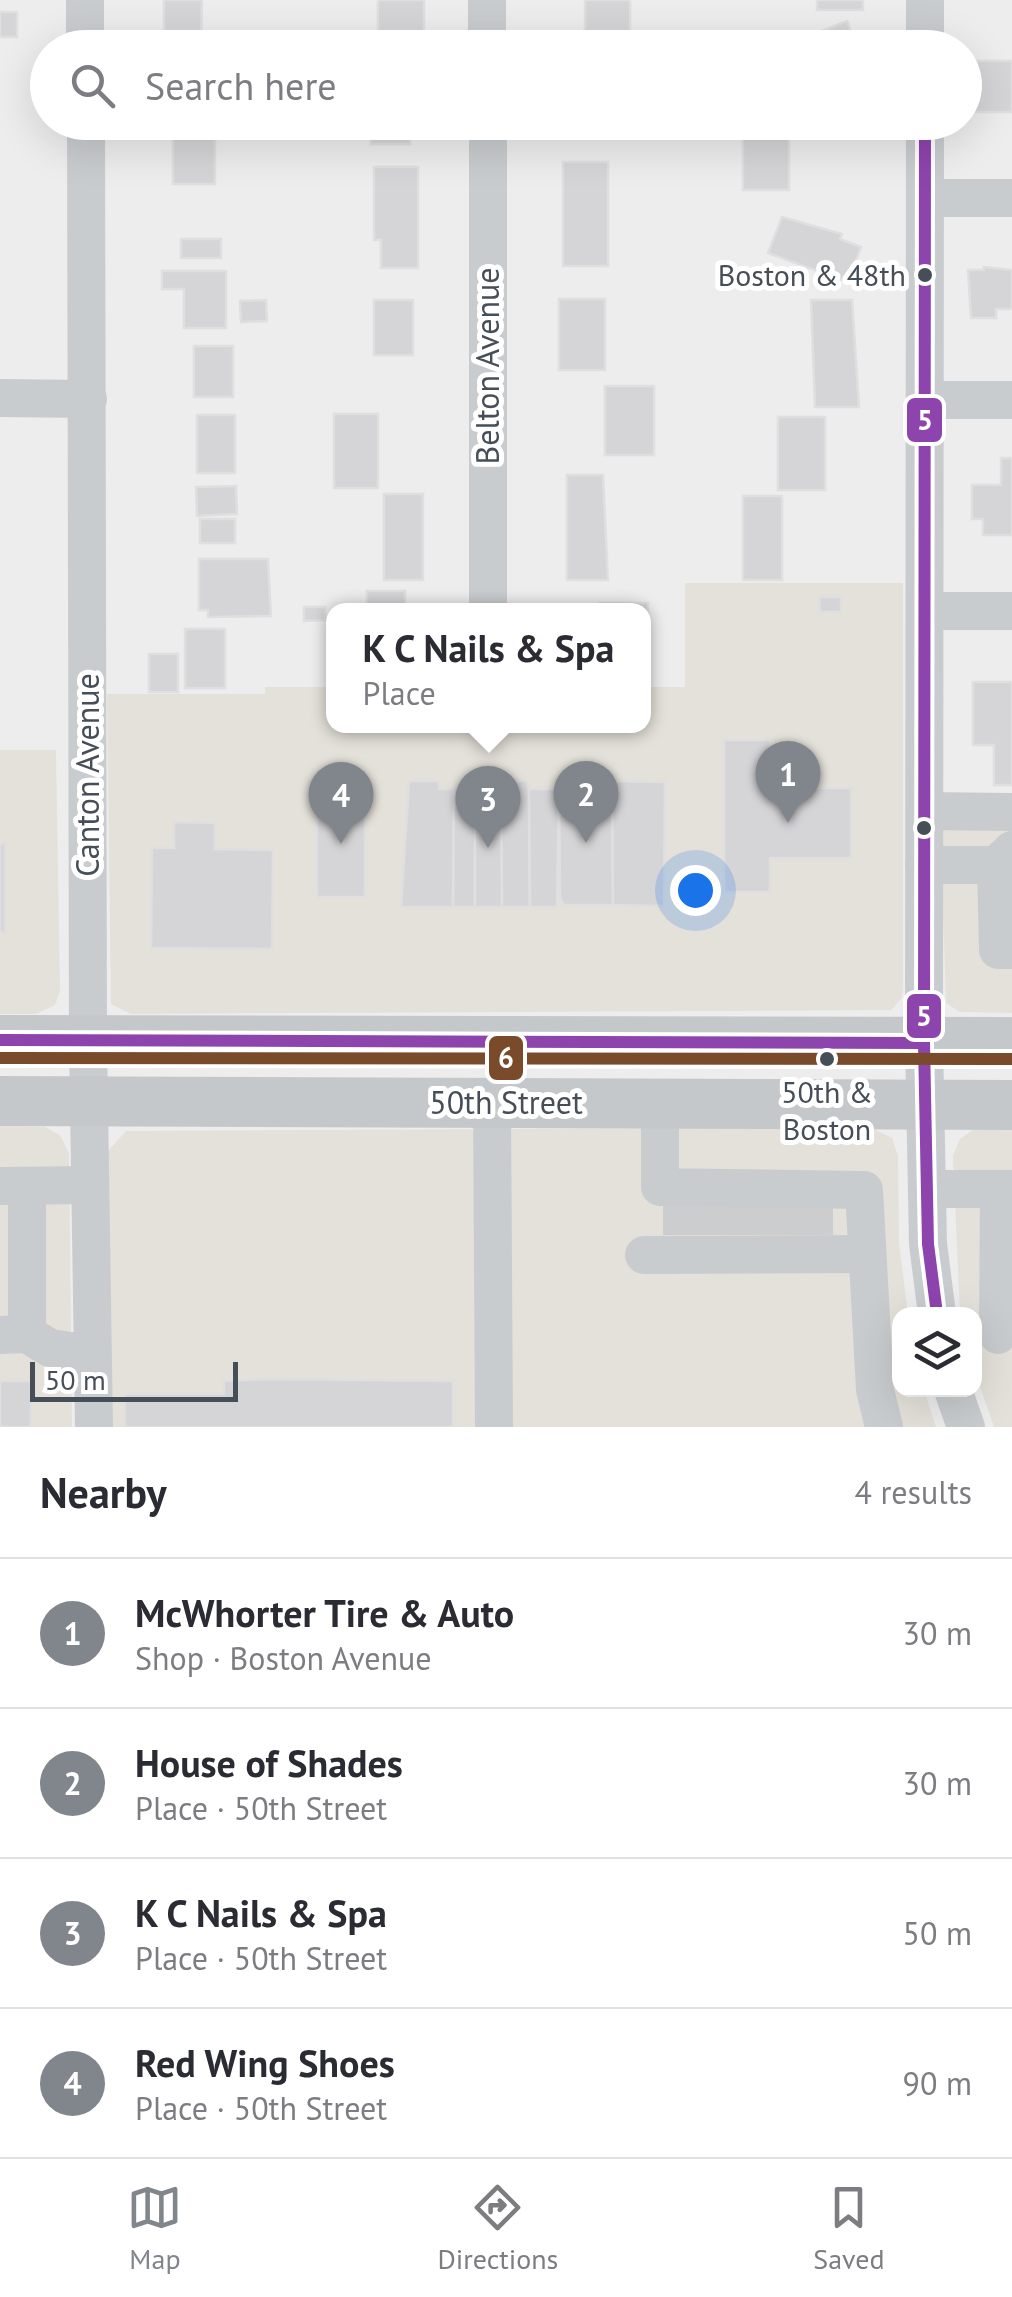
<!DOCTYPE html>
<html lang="en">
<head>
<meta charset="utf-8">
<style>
	:root { --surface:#fff; --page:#f7f7f7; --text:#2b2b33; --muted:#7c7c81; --line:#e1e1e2; --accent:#81868c }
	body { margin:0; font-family:"PT Sans",sans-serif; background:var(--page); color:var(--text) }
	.controls { position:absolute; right:30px; bottom:30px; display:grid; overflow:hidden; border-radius:20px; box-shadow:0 10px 40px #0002 }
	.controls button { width:90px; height:90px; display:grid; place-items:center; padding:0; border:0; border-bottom:2px solid var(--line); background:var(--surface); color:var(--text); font:50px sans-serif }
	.scale { position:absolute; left:30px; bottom:25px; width:208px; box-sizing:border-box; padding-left:10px; border:5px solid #464e58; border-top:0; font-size:28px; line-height:35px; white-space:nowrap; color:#464e58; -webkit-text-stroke:8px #fff; paint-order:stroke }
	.you { position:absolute; left:695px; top:890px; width:35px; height:35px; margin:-25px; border:8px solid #fff; border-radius:50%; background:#1a73e8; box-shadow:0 0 0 15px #1a73e833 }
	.badge { display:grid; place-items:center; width:65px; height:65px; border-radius:50%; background:var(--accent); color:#fff; font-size:32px; font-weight:700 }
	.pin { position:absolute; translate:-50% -82px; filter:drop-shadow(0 2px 5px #0008) }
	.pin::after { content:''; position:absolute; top:52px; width:35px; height:30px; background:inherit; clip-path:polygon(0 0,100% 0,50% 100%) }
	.popup { position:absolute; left:326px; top:603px; width:325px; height:130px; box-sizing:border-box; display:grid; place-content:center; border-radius:20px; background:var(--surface); filter:drop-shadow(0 2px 8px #0005); font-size:32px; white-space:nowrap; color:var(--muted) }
	.popup b { font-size:38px; color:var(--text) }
	.popup::after { content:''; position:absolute; left:50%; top:100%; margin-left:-20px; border:20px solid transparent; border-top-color:var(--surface) }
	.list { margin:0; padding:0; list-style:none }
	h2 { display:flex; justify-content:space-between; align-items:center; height:130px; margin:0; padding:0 40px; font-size:42px }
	h2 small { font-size:32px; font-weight:400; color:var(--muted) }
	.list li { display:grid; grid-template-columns:65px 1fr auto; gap:30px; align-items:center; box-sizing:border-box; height:150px; padding:0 40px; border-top:2px solid var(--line) }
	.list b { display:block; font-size:38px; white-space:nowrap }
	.list p { margin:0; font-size:32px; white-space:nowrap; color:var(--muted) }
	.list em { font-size:32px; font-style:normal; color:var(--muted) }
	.icon { flex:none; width:55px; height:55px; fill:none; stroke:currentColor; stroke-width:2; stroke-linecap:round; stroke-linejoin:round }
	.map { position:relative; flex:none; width:1012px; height:1427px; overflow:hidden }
	.search { position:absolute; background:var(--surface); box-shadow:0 10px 40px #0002; left:30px; right:30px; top:30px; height:110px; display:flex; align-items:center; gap:25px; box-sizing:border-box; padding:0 35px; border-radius:55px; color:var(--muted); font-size:38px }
	.sheet { height:730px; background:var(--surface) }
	nav { display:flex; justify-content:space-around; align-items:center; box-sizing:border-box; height:140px; border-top:2px solid var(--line); background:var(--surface); font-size:28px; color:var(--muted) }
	nav a { display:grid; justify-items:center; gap:5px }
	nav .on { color:var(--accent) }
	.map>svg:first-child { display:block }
</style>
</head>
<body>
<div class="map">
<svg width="1012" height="1427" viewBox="0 0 1012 1427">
	<rect width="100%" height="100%" fill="#eeeded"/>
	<g fill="#e4e1da">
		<path d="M685 583H903V986L902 998 891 1010 131 1014 111 1004 107 694H265V687H333V726H643V687H685Z"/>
		<path d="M0 750H56L60 991 55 1005 36 1014H0Z"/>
		<path d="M940 824H1012V1013L960 1012 946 1003Z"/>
		<path d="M0 1126 45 1127 60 1135 69 1153 72 1427H0Z"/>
		<path d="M870 1127 892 1138 898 1156 899 1243 908 1314H900V1390H924L936 1427H110L108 1151 126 1131Z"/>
		<path d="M1012 1128V1427H994L975 1372 974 1314H960L953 1156 960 1139 974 1129Z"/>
	</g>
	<g fill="#d5d5d7" stroke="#dfdfe0" stroke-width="2.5">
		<path d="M164 0H202L201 44H164Z"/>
		<rect x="378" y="0" width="46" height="43"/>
		<rect x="585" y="0" width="45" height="40"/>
		<rect x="817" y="0" width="46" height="10"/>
		<rect x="0" y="12" width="17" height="25"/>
		<path d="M847 21 857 48H777Z"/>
		<rect x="968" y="61" width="44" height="51"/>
		<rect x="371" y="122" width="39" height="22"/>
		<rect x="596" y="122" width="48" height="11"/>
		<rect x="743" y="122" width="46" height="68"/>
		<rect x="173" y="136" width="42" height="48"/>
		<rect x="563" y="162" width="45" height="104"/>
		<path d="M374 167H418V268H381V240H374Z"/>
		<path d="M782 217 842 234 840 239 861 247 848 282 768 253Z"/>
		<rect x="181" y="239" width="40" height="19"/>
		<path d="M984 267 1012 270V309H996V318H971L968 270H984Z"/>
		<path d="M162 271H226V328H184V289H162Z"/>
		<rect x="559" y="299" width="46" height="71"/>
		<path d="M266 300 267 321 241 322 240 301Z"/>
		<rect x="374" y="300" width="39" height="55"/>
		<path d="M811 300H852L859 407H815Z"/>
		<rect x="194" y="346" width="39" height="51"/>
		<rect x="605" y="386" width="49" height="69"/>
		<rect x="334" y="414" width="44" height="74"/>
		<rect x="197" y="415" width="38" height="58"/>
		<rect x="778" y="417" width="47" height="73"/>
		<path d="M1001 458H1012V535H983V519H972V485H1001Z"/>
		<path d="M567 475H603L608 580H567Z"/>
		<path d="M236 486 237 514 197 516 196 487Z"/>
		<rect x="384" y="494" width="39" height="86"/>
		<rect x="743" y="496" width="39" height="84"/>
		<rect x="200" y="519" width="35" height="24"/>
		<path d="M199 559H268L271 616 208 617V610H199Z"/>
		<rect x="367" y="591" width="38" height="19"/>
		<path d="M819 597H841V612H820Z"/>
		<path d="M600 603H648V670H643V610H600Z"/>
		<path d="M304 607H325V620L304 621Z"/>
		<rect x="185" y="629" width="40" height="59"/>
		<rect x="149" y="654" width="29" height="38"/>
		<path d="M973 682H1012V785H994V745H973Z"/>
		<path d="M724 740H770V788H851V858H770V892H724Z"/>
		<path d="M409 781H439V789H454L453 907H401Z"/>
		<path d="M501 781H526L529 789 530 907H502Z"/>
		<path d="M559 781H612L613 905H564L560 898Z"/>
		<path d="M612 781 665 782 664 906 613 905Z"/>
		<path d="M454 789H475V907H453Z"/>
		<path d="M475 789H501L502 907H475Z"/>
		<path d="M529 789H559L557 907H530Z"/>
		<rect x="317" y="791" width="48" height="106"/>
		<path d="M174 822 215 823V849L273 850 272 949 151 948 152 848H174Z"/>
		<rect x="0" y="844" width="5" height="88"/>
		<path d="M270 1379 453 1381V1427H125V1394H224V1381Z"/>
		<rect x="0" y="1381" width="31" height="46"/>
	</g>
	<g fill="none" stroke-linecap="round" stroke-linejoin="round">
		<g stroke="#cccdcf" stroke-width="38" stroke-dasharray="38 19" stroke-linecap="butt">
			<path d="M682 1205V1235"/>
			<path d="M714 1205V1235"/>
			<path d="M747 1205V1235"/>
			<path d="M778 1205V1235"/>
			<path d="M814 1205V1235"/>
		</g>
		<g stroke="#c9ccce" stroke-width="38">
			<path d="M85 0V48"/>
			<path d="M487 0V48"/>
			<path d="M925 0V48"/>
			<path d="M86 122 88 1041 94 1427"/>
			<path d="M488 122V610"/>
			<path d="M925 122 924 1043 928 1244 937 1314"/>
			<path d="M925 198H1012"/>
			<path d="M0 398 88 399"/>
			<path d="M925 400H1012"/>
			<path d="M925 611H1012"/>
			<path d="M925 811 1012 812"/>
			<path d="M924 865H996L1012 850"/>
			<path d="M996 865 998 950H1012"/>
			<path d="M492 1103 494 1427"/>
			<path d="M660 1104V1187L864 1190 875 1390 884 1427"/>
			<path d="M0 1186 90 1185"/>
			<path d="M27 1186V1334"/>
			<path d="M927 1189H1012"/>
			<path d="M644 1255 867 1254"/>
			<path d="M0 1335 27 1334 50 1348 92 1354"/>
			<path d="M998 1335 999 1189"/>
			<path d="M953 1390 966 1427"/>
		</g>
		<g stroke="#c5c8cb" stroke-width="50">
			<path d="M0 1040 1012 1042"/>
			<path d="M0 1101 1012 1105"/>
		</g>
		<g stroke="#fff" stroke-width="20">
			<g id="bus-1">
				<path d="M925 122 924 1043 928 1244 937 1314"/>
				<path d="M0 1040 924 1043"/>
			</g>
		</g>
		<g stroke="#fff" stroke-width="20">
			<path id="bus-2" d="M0 1058 1012 1059"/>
		</g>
		<use href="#bus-1" stroke="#8e44ad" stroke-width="12"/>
		<use href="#bus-2" stroke="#7a4b2a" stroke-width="12"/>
	</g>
	<g fill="#464e58" stroke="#fff" stroke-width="4">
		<circle cx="925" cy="275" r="9"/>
		<circle cx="924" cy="828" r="9"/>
		<circle cx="827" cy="1059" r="9"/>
	</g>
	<g text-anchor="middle" stroke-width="10" stroke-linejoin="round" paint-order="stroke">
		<g font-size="30" fill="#464e58" stroke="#fff" text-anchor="end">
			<text x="906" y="286">Boston &amp; 48th</text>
			<text x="827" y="1103" text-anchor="middle">50th &amp;<tspan x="827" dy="37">Boston</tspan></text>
		</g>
		<g font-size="32" fill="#464e58" stroke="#fff">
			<text transform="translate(488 366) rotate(-90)" y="11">Belton Avenue</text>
			<text transform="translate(88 775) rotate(-90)" y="11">Canton Avenue</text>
			<text x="506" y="1114">50th Street</text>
		</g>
	</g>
	<g stroke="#fff" stroke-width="4">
		<rect x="905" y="396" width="39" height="48" rx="10" fill="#8e44ad"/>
		<rect x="905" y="992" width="38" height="48" rx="10" fill="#8e44ad"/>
		<rect x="487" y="1034" width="38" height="48" rx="10" fill="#7a4b2a"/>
	</g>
	<g font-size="28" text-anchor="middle" font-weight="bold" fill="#fff">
		<text x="925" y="430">5</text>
		<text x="924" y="1026">5</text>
		<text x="506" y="1068">6</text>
	</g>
</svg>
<div class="controls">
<button><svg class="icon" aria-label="layers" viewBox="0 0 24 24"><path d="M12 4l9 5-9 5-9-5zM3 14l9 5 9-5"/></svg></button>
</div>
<div class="scale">50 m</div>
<div class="you"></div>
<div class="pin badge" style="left:788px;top:823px">1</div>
<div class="pin badge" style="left:586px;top:843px">2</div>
<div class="pin badge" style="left:488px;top:848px">3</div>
<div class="popup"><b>K C Nails &amp; Spa</b>Place</div>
<div class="pin badge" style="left:341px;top:844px">4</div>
<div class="search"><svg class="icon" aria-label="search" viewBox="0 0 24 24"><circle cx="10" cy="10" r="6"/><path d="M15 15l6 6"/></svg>Search here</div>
</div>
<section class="sheet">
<h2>Nearby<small>4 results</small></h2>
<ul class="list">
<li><span class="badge">1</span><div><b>McWhorter Tire &amp; Auto</b><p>Shop · Boston Avenue</p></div><em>30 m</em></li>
<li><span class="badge">2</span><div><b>House of Shades</b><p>Place · 50th Street</p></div><em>30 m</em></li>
<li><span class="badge">3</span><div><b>K C Nails &amp; Spa</b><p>Place · 50th Street</p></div><em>50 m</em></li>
<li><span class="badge">4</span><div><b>Red Wing Shoes</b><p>Place · 50th Street</p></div><em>90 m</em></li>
</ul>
</section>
<nav>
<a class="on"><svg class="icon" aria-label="map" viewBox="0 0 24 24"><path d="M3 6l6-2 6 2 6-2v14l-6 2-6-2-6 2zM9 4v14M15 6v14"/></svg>Map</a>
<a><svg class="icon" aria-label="directions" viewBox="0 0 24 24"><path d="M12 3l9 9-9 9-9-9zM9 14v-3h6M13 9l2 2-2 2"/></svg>Directions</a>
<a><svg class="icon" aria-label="saved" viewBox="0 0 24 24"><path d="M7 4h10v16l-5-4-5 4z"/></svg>Saved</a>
</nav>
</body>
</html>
